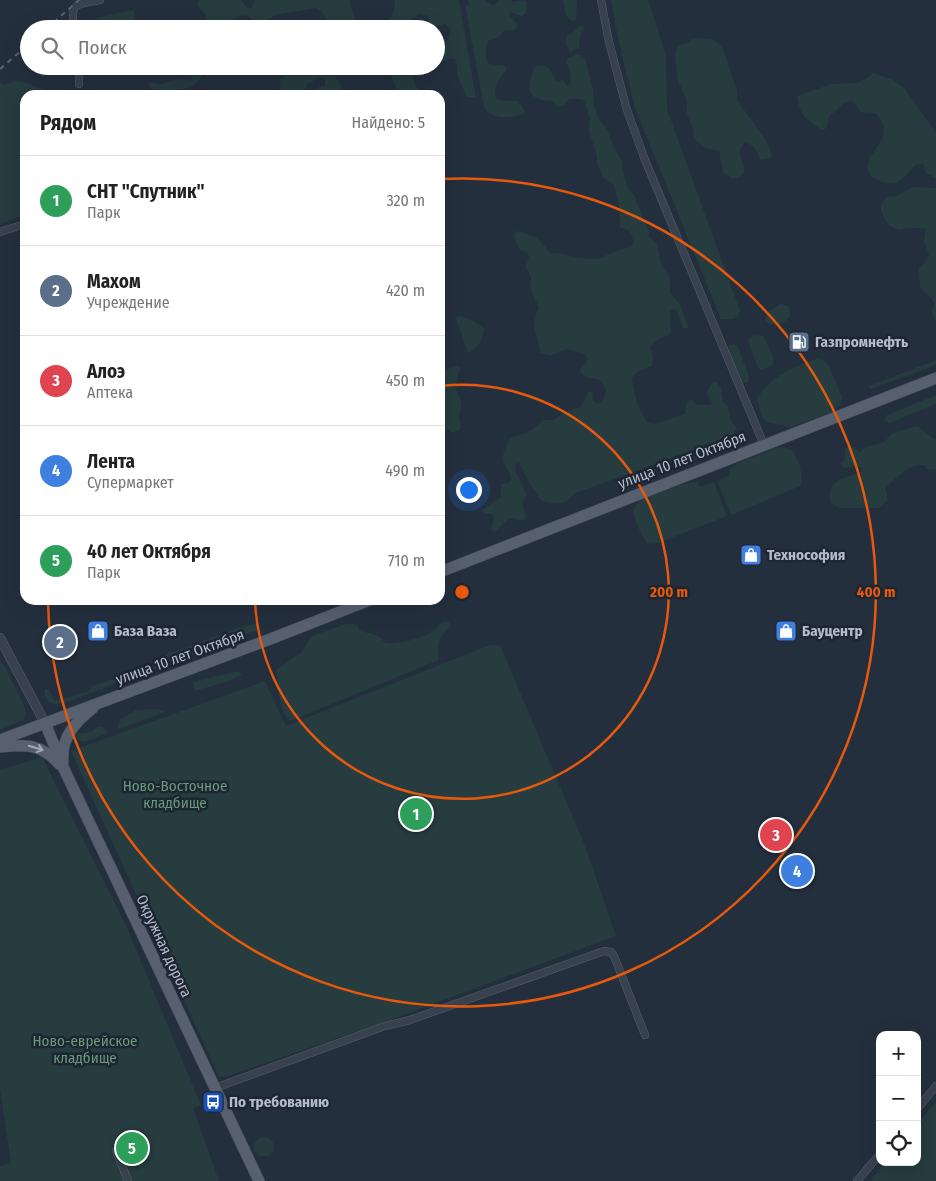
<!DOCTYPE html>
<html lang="ru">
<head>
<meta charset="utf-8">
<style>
	:root { --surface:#fff; --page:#f6f6f6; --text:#222; --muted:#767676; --line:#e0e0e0; --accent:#516482 }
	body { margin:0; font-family:"Fira Sans Condensed",sans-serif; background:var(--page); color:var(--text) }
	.controls { position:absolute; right:15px; bottom:15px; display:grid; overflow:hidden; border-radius:10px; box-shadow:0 5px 20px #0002 }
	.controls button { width:45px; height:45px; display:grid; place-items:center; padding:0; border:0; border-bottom:1px solid var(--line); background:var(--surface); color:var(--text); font:25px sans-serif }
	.you { position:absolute; left:468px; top:489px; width:18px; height:18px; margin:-12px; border:4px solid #fff; border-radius:50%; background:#1a73e8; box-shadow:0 0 0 8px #1a73e833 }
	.badge { display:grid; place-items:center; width:32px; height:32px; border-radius:50%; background:var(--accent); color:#fff; font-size:16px; font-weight:700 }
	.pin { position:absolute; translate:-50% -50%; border:2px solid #fff; box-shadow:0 1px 5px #0006 }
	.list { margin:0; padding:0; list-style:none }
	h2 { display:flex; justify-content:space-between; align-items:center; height:65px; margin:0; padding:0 20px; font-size:21px }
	h2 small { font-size:16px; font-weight:400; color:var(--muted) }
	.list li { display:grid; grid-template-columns:32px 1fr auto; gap:15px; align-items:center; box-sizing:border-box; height:90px; padding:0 20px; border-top:1px solid var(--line) }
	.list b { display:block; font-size:19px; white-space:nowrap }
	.list p { margin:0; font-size:16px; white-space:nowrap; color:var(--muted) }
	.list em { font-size:16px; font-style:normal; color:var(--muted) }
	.icon { flex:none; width:28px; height:28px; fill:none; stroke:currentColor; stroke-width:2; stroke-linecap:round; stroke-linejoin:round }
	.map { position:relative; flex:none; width:936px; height:1181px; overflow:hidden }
	.search { position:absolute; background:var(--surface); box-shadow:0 5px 20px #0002; left:20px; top:20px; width:425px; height:55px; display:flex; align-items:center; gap:12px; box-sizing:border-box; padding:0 18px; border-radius:28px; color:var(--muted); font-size:19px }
	.panel { position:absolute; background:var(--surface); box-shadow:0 5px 20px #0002; left:20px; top:90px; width:425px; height:515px; border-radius:15px }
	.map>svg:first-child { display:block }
</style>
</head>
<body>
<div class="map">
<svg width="936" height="1181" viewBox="0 0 936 1181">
	<rect width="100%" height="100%" fill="#242f3e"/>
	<g fill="#263c3f">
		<path d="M199 0H241L248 8H252L255 0H350C349 9 357 17 356 26L348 29 332 28 320 10 316 8 274 15C270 19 267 23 268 29H253L251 18C245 14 238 15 234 20L232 29H199L198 27 205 23 206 15 198 6Z"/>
		<path d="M394 0H459L476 98 467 97 458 77 456 60 452 58 436 64V52C445 48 449 40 451 31L446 24 434 26 429 25 428 16 419 14 405 24 402 29H379C388 23 398 10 394 0Z"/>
		<path d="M468 0H485L487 3 494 5 500 0H511L512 2 525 0C528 6 527 9 525 14L521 16 510 12 509 16 517 24V27L514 30H505L499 37 488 41C485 48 484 61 491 65 494 66 501 65 504 65L507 69C499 79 493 86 496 98L503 101H518L525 111 523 114C509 118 493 121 484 107L466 10V6L469 4Z"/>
		<path d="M563 0H577L576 20 572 21 566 16Z"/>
		<path d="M611 0H648L650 5 666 56 667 109 740 311 738 316 733 319H721L635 108 619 44Z"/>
		<path d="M134 10 136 22 98 29 95 18Z"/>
		<path d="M579 26H583L584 29 580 36 579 48 570 52 566 44 567 36 574 32Z"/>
		<path d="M692 38 712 39 719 44 724 51 737 91V100L766 140 772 154 770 158 761 160C757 153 755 144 745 143 734 153 745 161 744 172L738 178H732L723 173 719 151 705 148 697 141 694 137 693 128 687 114V100L678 81 675 56 677 46 681 44 690 43Z"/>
		<path d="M578 54 585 58 593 89 594 105 599 120 607 129 615 150 622 160 623 172 627 187 634 195 649 232V236L657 245 661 264 670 278V293L680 304 687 324 688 328H683L677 311 673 309 670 311 671 332 669 335C662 338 654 340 650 348L653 356 652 366 637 372 632 378C633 393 639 411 648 423L655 424 685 414 687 402 690 399 697 405H709L712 403 706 392 713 382H717L721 389 723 402 728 407 730 418 736 427 734 434 731 436 576 493C573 495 570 499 567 501 559 505 545 504 539 498 536 494 536 491 532 488L519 463 515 464 516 472 526 493V497L522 502 526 517 524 520C518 522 516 519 511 519 504 520 500 530 494 532L491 530 494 518 492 514 485 513 482 510 501 497V484L508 483 511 480C511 475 510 473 507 469 499 457 505 449 511 437 523 436 536 429 543 420H554L560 415 581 407 588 392H592L593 396 592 399C595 403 598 404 602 403L606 390 600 380C592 377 584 380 580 371 582 366 586 364 588 359L583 353 567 349C554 353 554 359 540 352L534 325 536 314 539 308 530 288 531 277 526 267 529 256 527 253 519 249 514 234 517 231C537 237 538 237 550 253L565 254 576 258 598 259 616 251 631 247 633 244C633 233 630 230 620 227V211L615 189 614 185 604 178 597 164V156L589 131 590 119 584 100C561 95 573 103 559 107L555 105 554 101C527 101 525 89 535 67 547 62 552 71 556 81L563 80 567 86 570 84 571 76 566 61 568 58Z"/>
		<path d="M196 66H210C206 73 195 86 187 88 179 90 159 91 152 89L149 86V81C162 88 167 81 178 79 182 78 187 80 191 81Z"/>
		<path d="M309 66H324C328 73 332 74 337 79 340 83 342 89 344 95H317L315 92 317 88 325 86V78L321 77 307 84 303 95H281L280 79 287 74 300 75 304 68Z"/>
		<path d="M369 66H408L420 95H398C394 83 393 70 378 68L372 74Z"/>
		<path d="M874 73 893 80 905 89 936 133V178L926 173 923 164C905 161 910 196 873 178 852 154 904 142 875 113L860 112 855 102C842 98 839 111 829 116L827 128 822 130C804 118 801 117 797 96L832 84 858 83Z"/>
		<path d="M0 81 3 85C9 83 17 80 24 82 31 84 35 88 44 89L48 95H25V215L0 224Z"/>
		<path d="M913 187 936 188V323L932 312 934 303 932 299 920 288 919 268 926 262 929 254 924 242 926 228H908L899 230 890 226 884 218 881 210V205L886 197 896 196Z"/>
		<path d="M781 304 788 306C794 317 786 321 777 326L769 324 765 320 767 312Z"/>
		<path d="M457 316C466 316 477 323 484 329 482 340 479 348 468 353L456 319Z"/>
		<path d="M756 335 763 336 773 356V365L761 370 758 368 748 341 750 338Z"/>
		<path d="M733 344 737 345 749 376 748 382 743 383 740 381 728 349 730 345Z"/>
		<path d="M818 358 826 362 829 366 842 397 840 405 831 412 791 427 766 422 762 417 757 400C767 377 795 367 818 358Z"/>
		<path d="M936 360V365L871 389 869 386Z"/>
		<path d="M457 366 460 368 455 388 462 402 459 417 461 426 459 430 452 433 440 422V371Z"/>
		<path d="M936 395V404L890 423 885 421V416Z"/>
		<path d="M917 426C924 430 929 436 936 439V470L927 469 924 465C907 464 900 475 888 485L885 489 887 493V501L879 508H840L831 503C825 480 843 479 861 472L862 468 858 466 844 468 841 463 845 460V449L850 446 854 447 856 450 860 452 866 447 884 442 893 433Z"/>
		<path d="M778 447C783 447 787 448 791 450 799 456 804 477 800 486L731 515 717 481 730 475 729 470 739 463Z"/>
		<path d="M698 482 700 487 714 482 727 516 658 543 648 544C643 539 632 516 634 509 635 504 639 502 642 499L683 484Z"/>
		<path d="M444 621 449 622 450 626C437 639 438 643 439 660L290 721C276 706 281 689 276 670L302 652 307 643 313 636 345 624H354L358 626 359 630C365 633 373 633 378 636 382 638 382 642 387 643 400 645 437 635 440 623Z"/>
		<path d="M257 624 259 626V630L250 633 153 669 151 666 154 661 162 656 247 625Z"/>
		<path d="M490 645H500L585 846 616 936 384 1022 228 1076 219 1077 71 751 265 681 286 726Z"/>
		<path d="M0 660 6 668 25 708 26 714 23 720 0 730Z"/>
		<path d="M135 672H140V674L65 703 54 704 48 701 45 696V689H49L53 698 56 701 88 691 92 686Z"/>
		<path d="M234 672H239L242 675 226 682 194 691 193 683 197 681Z"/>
		<path d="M156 709 165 712 117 730 120 719 136 710Z"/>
		<path d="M98 727H103L109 733 83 742 77 739 78 734 91 732Z"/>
		<path d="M42 757 127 928 201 1105 193 1108 219 1181H0V1166L11 1163 0 1089V770Z"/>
		<path d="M936 1102V1181H870L885 1162H917V1124Z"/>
		<circle cx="264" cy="1147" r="10"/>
	</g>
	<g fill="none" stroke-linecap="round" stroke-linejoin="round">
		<g stroke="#565f6c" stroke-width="8">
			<g id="minor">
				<path d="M601 0 609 42 627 110 645 160 764 445"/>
				<path d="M74 29C70 1 76 5 100 0"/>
				<path d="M79 66V84"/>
				<path d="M0 232 25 224"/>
				<path d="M215 1088 385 1026 410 1020 604 951 611 952 614 956 645 1035"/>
				<path d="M917 1109 936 1086"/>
				<path d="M116 1151 128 1181"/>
				<path d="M857 1181 880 1154"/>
			</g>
		</g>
		<g stroke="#565f6c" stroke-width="10">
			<path id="tertiary" d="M0 638 45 723"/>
		</g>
		<g stroke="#414a57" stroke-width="12">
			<g id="primary">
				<path d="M440 572 936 378"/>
				<path d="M45 723 64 769 259 1181"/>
				<path d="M0 740 273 638 370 600"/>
				<path d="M0 747C25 744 42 744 59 764"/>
				<path d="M63 761C61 738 75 722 93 708"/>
			</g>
		</g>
		<use href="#minor" stroke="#38414e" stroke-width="7"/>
		<use href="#tertiary" stroke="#38414e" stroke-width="9"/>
		<use href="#primary" stroke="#56606e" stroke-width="11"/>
		<g stroke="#5a6575" stroke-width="2" stroke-dasharray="5 5" stroke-linecap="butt">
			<path d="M46 29 79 0"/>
			<path d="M0 69 29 44"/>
		</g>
	</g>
	<defs><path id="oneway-shaft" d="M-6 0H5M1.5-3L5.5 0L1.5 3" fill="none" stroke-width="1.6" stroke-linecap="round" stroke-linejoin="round" transform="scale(1.25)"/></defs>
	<use stroke="#a1aab7" href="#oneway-shaft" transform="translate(36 748) rotate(17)"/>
	<g fill="none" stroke="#e8590c" stroke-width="2.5">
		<path d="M440 386A207 207 0 1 1 255 601"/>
		<path d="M440 179A414 414 0 1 1 48 603"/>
	</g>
	<defs>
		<g id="fuel-square" transform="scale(1.125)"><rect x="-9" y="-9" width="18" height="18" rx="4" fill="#5c6f8a" stroke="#1d2633"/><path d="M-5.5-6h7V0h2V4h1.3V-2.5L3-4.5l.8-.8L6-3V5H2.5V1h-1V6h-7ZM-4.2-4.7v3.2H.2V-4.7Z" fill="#fff"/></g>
		<g id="shop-square" transform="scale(1.125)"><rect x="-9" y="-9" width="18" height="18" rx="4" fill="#3f7fe0" stroke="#1d2633"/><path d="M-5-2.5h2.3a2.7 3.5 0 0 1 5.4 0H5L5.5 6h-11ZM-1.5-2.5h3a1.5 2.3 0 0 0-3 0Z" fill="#fff"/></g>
		<g id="bus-square" transform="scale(1.125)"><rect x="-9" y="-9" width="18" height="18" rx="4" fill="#1a4fb4" stroke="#1d2633"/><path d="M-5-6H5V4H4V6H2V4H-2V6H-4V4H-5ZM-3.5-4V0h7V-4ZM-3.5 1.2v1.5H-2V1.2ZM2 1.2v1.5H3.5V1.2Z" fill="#fff"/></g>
	</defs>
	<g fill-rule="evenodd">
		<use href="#fuel-square" x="799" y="342"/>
		<use href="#shop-square" x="751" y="555"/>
		<use href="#shop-square" x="98" y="631"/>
		<use href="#shop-square" x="786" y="631"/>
		<use href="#bus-square" x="213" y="1102"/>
	</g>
	<g text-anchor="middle" stroke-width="5" stroke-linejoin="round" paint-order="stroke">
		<g font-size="15" font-weight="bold" fill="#b4bcc9" stroke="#1d2633" text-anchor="start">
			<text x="815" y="347">Газпромнефть</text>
			<text x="767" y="560">Технософия</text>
			<text x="114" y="636">База Ваза</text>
			<text x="802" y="636">Бауцентр</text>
			<text x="229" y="1107">По требованию</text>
		</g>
		<g font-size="15" fill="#b4bcc9" stroke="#1d2633">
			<text transform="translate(682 460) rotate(-21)" y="5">улица 10 лет Октября</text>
			<text transform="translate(180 657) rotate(-20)" y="5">улица 10 лет Октября</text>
			<text transform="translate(164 946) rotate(65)" y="5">Окружная дорога</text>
		</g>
		<g font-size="15" fill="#6b9a76" stroke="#1d2633">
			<text x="175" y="791">Ново-Восточное<tspan x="175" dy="17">кладбище</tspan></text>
			<text x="85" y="1046">Ново-еврейское<tspan x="85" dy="17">кладбище</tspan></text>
		</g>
	</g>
	<circle cx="462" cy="592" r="8" fill="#e8590c" stroke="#1d2633" stroke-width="2.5"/>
	<g font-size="15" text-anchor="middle" font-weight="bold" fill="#e8590c" stroke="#1d2633" stroke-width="5" stroke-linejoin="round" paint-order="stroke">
		<text x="669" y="597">200 m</text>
		<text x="876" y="597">400 m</text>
	</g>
</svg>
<div class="controls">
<button>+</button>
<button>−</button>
<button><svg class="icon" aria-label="locate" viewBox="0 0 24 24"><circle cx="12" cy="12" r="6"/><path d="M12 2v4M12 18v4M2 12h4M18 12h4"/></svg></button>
</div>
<div class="you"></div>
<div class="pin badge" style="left:416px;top:814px;background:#2e9e5b">1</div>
<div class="pin badge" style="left:60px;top:642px;background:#5c6f8a">2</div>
<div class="pin badge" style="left:776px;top:835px;background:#e0444e">3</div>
<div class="pin badge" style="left:797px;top:871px;background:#3f7fe0">4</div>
<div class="pin badge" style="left:132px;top:1148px;background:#2e9e5b">5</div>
<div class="search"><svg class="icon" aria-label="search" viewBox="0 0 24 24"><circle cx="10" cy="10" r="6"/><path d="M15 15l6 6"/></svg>Поиск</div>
<section class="panel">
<h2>Рядом<small>Найдено: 5</small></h2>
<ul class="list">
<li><span class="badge" style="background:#2e9e5b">1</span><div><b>СНТ &quot;Спутник&quot;</b><p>Парк</p></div><em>320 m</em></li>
<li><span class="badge" style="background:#5c6f8a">2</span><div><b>Махом</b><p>Учреждение</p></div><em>420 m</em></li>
<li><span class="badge" style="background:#e0444e">3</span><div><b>Алоэ</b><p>Аптека</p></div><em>450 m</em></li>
<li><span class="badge" style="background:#3f7fe0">4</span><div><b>Лента</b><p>Супермаркет</p></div><em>490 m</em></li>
<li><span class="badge" style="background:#2e9e5b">5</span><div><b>40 лет Октября</b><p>Парк</p></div><em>710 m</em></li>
</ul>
</section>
</div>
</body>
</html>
